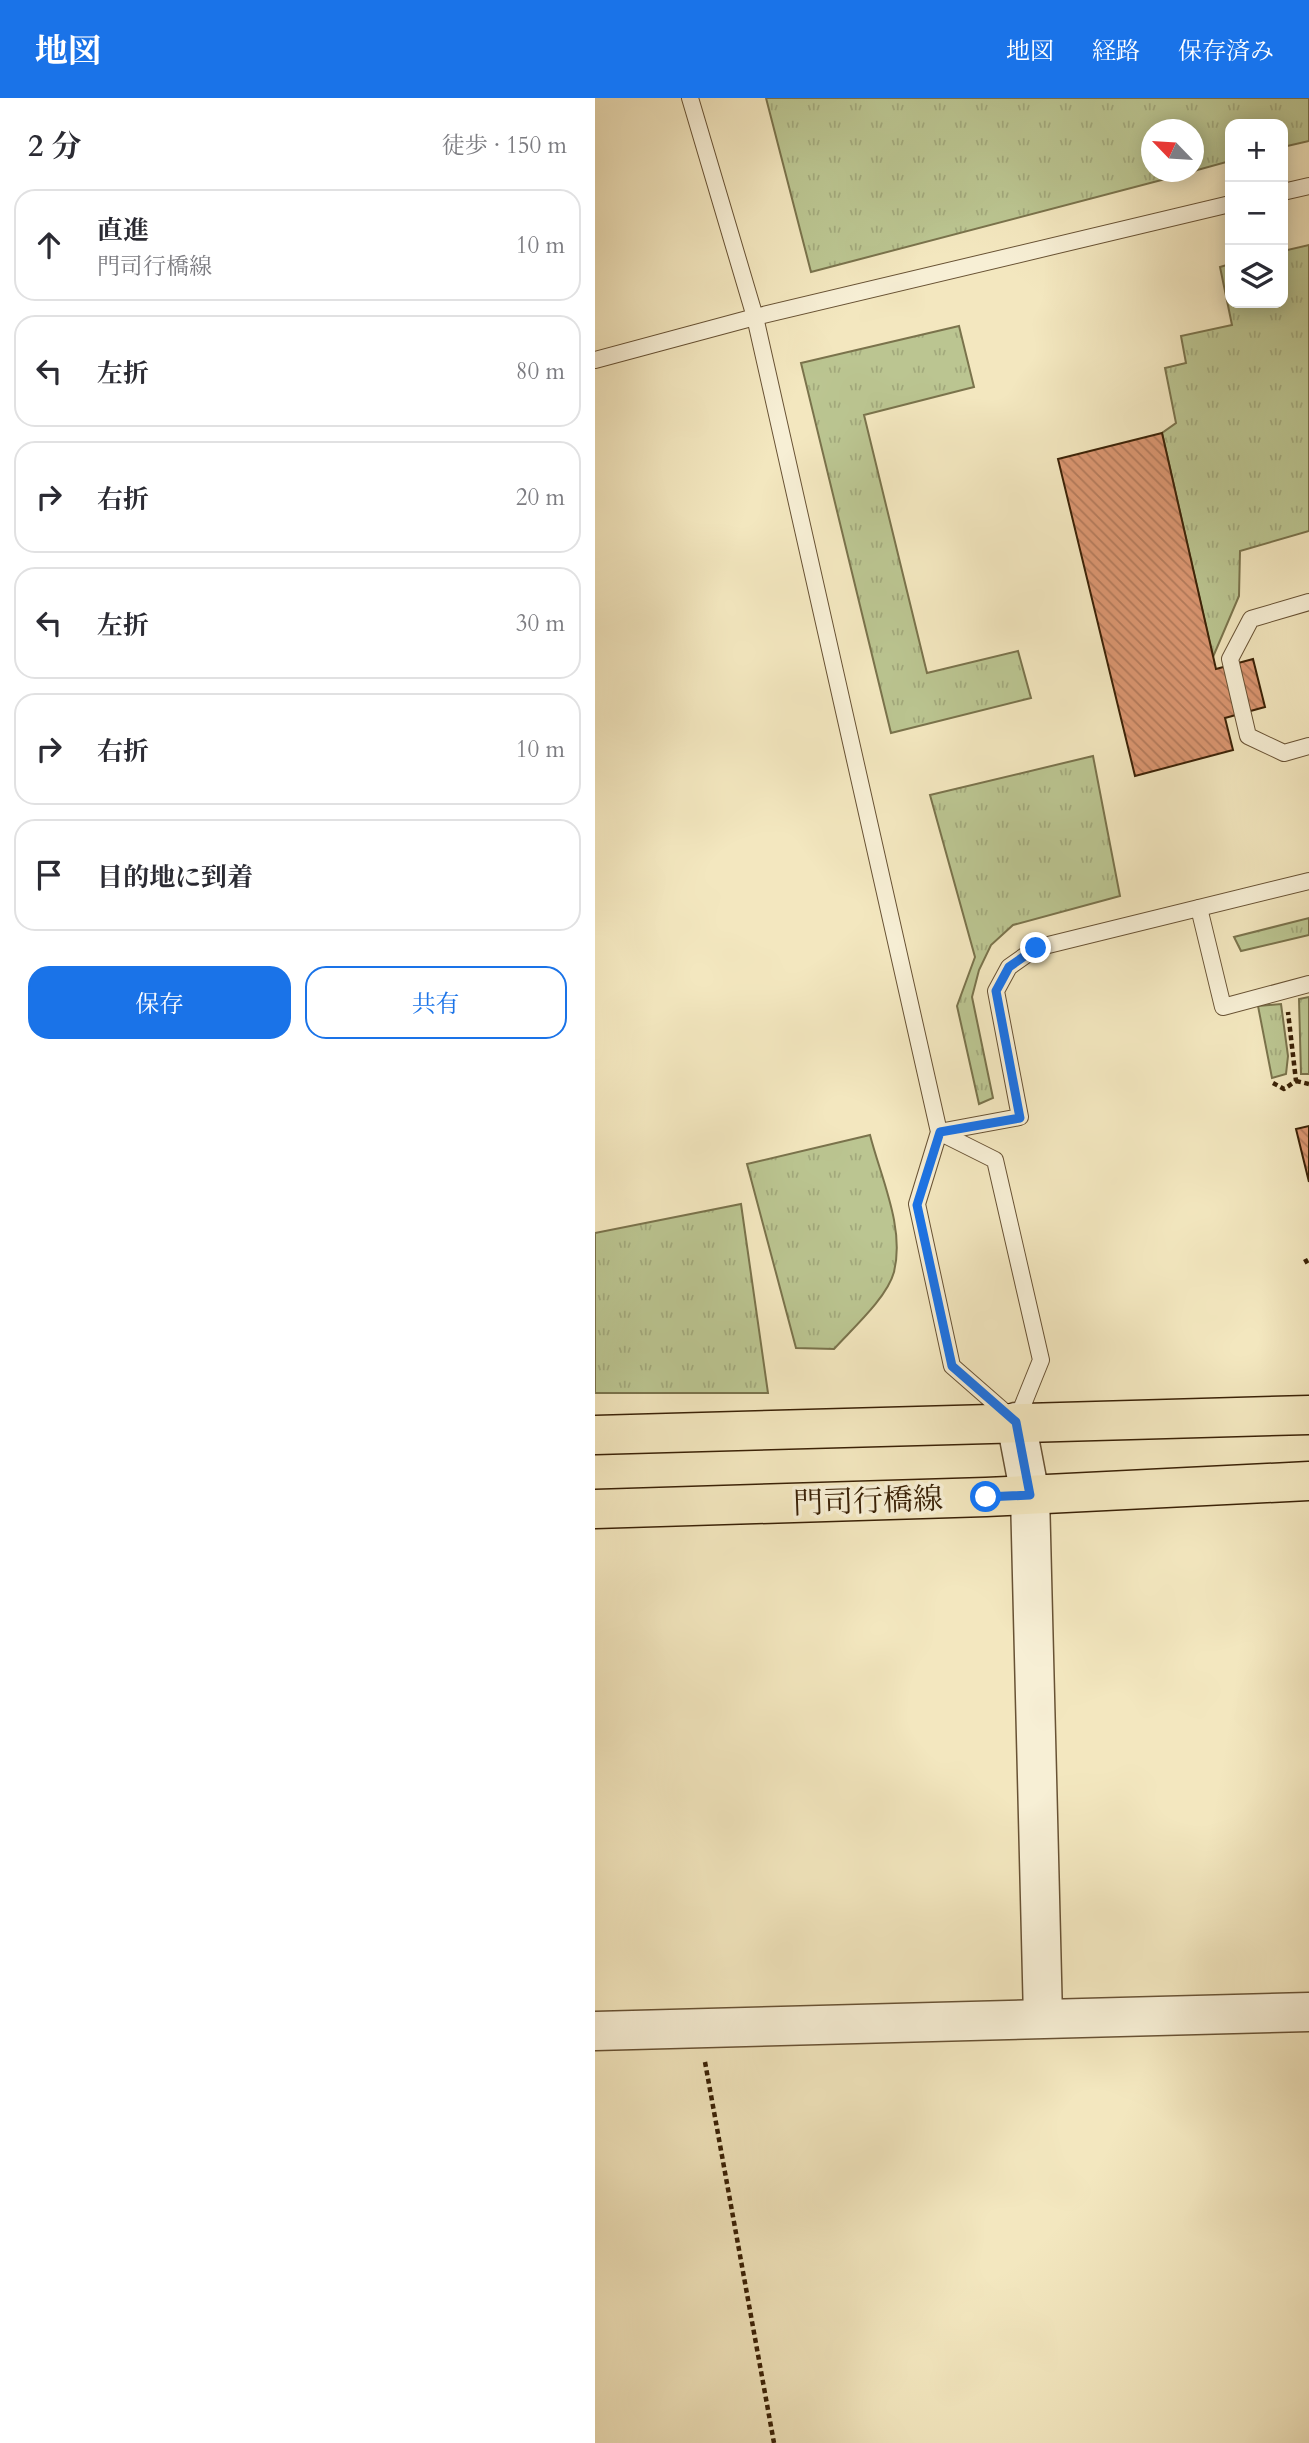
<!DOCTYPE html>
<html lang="ja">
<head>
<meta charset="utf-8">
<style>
	:root { --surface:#fff; --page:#f2f2f3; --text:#2b2b33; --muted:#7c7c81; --line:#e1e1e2; --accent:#1a73e8 }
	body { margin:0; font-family:Cardo,"Noto Serif JP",serif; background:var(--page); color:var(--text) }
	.controls { position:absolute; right:21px; top:21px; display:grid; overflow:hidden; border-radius:14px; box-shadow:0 4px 18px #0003 }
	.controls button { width:63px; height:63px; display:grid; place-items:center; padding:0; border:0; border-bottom:2px solid var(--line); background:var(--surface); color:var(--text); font:35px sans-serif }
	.compass { position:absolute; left:546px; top:21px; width:63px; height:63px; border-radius:50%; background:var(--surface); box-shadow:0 4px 18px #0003; rotate:295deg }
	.stop { position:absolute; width:21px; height:21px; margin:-16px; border:5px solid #1a73e8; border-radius:50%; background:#fff }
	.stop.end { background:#1a73e8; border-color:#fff; box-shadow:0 2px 7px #0008 }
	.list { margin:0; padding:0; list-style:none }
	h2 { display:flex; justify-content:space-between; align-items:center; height:91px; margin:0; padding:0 28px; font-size:30px }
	h2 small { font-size:23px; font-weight:400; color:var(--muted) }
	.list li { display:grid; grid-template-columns:46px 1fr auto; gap:21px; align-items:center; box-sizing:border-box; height:112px; margin:0 14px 14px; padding:0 14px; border:2px solid var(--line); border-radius:21px }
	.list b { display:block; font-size:26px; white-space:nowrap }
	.list p { margin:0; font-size:23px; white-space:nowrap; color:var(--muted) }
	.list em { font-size:23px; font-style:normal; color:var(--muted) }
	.actions { display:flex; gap:14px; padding:21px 28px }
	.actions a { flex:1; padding:16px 0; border:2px solid var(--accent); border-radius:21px; text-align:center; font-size:24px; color:var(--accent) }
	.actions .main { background:var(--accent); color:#fff }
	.icon { flex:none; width:38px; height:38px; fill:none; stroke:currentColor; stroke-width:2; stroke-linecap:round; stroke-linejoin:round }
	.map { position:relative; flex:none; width:714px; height:2345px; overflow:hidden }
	header { display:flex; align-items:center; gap:42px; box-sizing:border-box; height:98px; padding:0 35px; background:var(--accent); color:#fff }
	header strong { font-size:33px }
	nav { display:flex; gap:38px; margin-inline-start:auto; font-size:24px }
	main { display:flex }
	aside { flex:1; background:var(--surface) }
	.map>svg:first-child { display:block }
</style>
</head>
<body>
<header>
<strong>地図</strong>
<nav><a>地図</a><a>経路</a><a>保存済み</a></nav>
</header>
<main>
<aside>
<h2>2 分<small>徒歩 · 150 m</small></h2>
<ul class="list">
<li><svg class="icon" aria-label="ahead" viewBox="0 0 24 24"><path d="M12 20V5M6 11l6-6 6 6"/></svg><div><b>直進</b><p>門司行橋線</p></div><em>10 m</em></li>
<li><svg class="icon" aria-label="left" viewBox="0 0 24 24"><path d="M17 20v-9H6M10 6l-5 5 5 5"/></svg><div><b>左折</b></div><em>80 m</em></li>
<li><svg class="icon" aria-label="right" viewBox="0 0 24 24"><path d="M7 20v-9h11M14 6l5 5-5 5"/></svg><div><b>右折</b></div><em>20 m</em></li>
<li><svg class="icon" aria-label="left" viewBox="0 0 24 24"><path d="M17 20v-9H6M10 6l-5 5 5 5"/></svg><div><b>左折</b></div><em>30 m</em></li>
<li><svg class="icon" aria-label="right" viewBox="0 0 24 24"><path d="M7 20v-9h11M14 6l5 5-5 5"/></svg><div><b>右折</b></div><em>10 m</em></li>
<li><svg class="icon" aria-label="arrive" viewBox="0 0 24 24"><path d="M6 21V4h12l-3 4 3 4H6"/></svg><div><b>目的地に到着</b></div></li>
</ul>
<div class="actions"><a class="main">保存</a><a>共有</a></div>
</aside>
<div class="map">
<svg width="714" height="2345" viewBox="0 0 714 2345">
	<defs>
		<pattern id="grass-tufts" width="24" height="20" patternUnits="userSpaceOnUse" patternTransform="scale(1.75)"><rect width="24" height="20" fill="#bbc591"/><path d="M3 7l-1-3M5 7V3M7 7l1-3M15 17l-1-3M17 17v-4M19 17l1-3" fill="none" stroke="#a2a97c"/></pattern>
		<pattern id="building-back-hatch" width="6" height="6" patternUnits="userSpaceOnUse" patternTransform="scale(1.75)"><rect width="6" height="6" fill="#db9671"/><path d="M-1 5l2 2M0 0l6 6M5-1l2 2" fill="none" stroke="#b37a5b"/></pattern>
	</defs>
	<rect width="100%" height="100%" fill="#f3e7bf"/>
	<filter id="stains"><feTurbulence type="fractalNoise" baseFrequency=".00286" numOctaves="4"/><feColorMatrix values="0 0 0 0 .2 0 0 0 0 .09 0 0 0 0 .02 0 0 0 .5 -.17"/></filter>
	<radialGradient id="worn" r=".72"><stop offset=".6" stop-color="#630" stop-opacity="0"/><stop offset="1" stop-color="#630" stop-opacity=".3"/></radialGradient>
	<g fill="url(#grass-tufts)" stroke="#7a734c" stroke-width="2">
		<path d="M171 0H714V43L688 49V26H635V63L599 73 598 32H556V74H597L216 174Z"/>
		<path d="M714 147V433L645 453 644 498 618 559 567 335 581 325 570 270 591 265 586 238 637 227 625 169 635 166V205H688V153Z"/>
		<path d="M364 228 379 289 269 317 332 575 423 553 436 600 296 635 206 265Z"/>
		<path d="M498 658 525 798 418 827 396 847 384 872 377 899 398 1000 384 1006 362 908 380 859 335 697Z"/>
		<path d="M714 820V837L646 853 639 839Z"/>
		<path d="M714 899V976H706L704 901Z"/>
		<path d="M686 906 693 958 691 976 677 980 663 908Z"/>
		<path d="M275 1037C286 1080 310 1130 299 1174 292 1200 257 1231 239 1251L201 1250 152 1066Z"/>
		<path d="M146 1106 173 1295H0V1135Z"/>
	</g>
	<g fill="url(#building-back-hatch)" stroke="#3a2106" stroke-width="2">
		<path d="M567 335 621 571 658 561 670 609 630 620 638 652 540 678 463 361Z"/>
		<path d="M714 1028V1084L701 1031Z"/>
	</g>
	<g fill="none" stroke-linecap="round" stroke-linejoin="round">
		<g stroke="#685234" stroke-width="18">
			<g id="service">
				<path d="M95 0 160 219 344 1034 322 1106 357 1268 421 1324 446 1262 400 1062 344 1034"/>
				<path d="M688 94 714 88"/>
				<path d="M0 262 160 219 635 106"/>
				<path d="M714 504 656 521 635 561 653 638 689 655 714 648"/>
				<path d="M604 810 628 909 714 886"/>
				<path d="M344 1034 425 1019 401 893 414 869 441 850 714 783"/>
			</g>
		</g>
		<g stroke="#685234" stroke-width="41">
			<g id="tertiary">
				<path d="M421 1324 435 1397 448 1920"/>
				<path d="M0 1933 714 1914"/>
			</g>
		</g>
		<g stroke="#3a2106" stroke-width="41">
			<g id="primary">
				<path d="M0 1337 714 1317"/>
				<path d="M0 1411 391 1399 714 1383"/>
			</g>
		</g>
		<g stroke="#3a2106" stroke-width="4.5" stroke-dasharray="5 3.5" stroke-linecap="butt">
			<path d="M701 983 714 986"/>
			<path d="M678 985 689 991 701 983 693 914"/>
			<path d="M710 1161 714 1168"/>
			<path d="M110 1964 179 2345"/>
		</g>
		<use href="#service" stroke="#f7efd5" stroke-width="16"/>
		<use href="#tertiary" stroke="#f7efd5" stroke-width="38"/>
		<use href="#primary" stroke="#f3e7bf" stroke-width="38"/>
	</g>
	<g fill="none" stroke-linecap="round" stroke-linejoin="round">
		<path stroke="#1a73e8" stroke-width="9" d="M391 1399 435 1397 421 1324 357 1268 322 1107 345 1034 425 1020 401 893 414 869 441 850"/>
	</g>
	<g text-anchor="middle" stroke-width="7" stroke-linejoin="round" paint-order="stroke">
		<g font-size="30" fill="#3a2106" stroke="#f7efd5">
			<text transform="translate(273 1403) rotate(-2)" y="10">門司行橋線</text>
		</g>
	</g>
	<rect width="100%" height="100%" filter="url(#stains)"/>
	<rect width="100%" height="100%" fill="url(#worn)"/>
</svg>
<div class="controls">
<button>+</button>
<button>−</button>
<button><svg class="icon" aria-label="layers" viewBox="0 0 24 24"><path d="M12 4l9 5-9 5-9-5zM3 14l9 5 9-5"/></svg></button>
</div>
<svg class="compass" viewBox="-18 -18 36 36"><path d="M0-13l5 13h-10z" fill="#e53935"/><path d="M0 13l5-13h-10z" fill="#7c7c81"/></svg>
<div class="stop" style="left:391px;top:1399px"></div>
<div class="stop end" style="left:441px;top:850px"></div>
</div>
</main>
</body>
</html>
